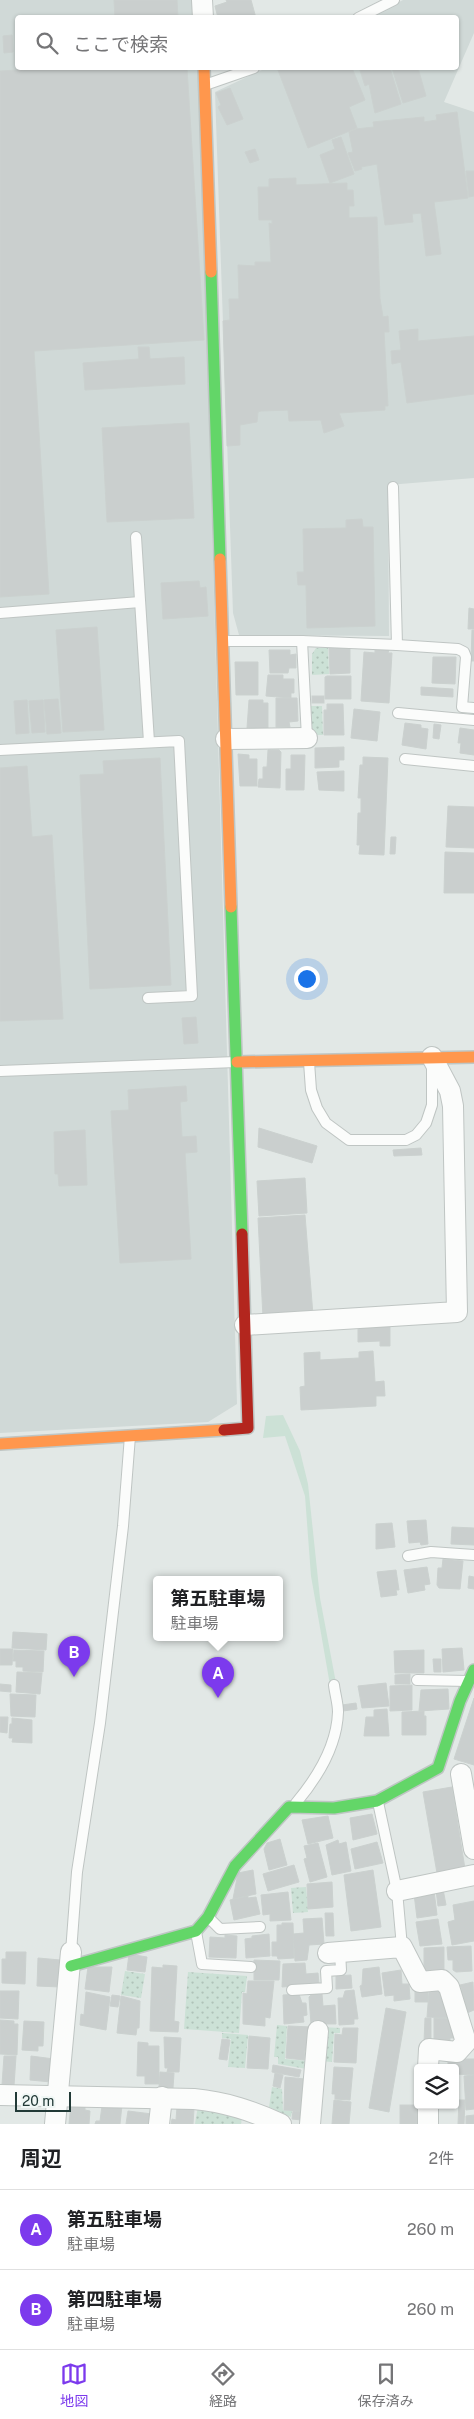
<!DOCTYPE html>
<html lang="ja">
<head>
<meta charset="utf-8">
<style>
	:root { --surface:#fff; --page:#f2f2f2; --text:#202124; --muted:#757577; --line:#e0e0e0; --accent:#7c3aed }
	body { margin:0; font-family:"Public Sans","Noto Sans JP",sans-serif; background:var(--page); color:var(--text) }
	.controls { position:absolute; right:15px; bottom:15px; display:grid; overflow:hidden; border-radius:5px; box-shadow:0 1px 4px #0004 }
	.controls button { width:45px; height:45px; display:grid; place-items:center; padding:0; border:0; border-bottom:1px solid var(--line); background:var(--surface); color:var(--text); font:25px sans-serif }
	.scale { position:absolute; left:15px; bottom:12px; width:56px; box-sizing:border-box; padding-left:5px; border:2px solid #223a37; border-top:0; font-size:14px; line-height:18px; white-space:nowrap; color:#223a37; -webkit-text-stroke:4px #f0f7f5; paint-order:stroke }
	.you { position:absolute; left:306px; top:978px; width:18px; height:18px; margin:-12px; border:4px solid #fff; border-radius:50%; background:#1a73e8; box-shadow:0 0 0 8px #1a73e833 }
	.badge { display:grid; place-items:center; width:32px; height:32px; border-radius:50%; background:var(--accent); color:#fff; font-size:16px; font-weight:700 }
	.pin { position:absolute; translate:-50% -41px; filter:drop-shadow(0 1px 2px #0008) }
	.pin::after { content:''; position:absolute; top:26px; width:18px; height:15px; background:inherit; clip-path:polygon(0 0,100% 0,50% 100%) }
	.popup { position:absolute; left:153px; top:1576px; width:130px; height:65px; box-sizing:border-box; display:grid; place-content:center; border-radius:5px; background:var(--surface); filter:drop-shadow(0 1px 4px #0005); font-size:16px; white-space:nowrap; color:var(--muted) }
	.popup b { font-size:19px; color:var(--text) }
	.popup::after { content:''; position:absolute; left:50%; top:100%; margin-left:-10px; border:10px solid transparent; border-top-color:var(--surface) }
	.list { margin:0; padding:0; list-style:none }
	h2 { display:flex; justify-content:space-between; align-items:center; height:65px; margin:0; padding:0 20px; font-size:21px }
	h2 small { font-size:16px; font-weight:400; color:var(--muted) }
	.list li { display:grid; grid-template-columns:32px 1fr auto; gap:15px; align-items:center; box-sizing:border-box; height:80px; padding:0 20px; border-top:1px solid var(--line) }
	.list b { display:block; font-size:19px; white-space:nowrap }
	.list p { margin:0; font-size:16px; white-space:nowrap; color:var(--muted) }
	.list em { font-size:16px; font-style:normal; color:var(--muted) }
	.icon { flex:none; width:28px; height:28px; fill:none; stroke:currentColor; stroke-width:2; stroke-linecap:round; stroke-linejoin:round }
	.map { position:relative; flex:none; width:474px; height:2124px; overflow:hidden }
	.search { position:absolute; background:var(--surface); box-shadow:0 1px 4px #0004; left:15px; right:15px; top:15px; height:55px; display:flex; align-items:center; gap:12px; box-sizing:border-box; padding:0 18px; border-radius:5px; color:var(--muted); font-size:19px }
	.sheet { height:225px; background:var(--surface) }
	nav { display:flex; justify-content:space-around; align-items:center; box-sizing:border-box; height:70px; border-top:1px solid var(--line); background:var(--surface); font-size:14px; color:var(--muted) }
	nav a { display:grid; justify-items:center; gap:2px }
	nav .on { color:var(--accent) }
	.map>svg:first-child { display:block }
</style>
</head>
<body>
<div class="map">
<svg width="474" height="2124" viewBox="0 0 474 2124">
	<defs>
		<pattern id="garden-dots" width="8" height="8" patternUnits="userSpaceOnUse" patternTransform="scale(1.25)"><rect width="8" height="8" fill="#cce1d6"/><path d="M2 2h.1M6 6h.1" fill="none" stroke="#afc2b8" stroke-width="1.8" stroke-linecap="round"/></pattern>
	</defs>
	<rect width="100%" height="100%" fill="#e2e8e6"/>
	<g fill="#d0d9d7">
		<path d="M0 0H197V17L18 18V68H199L237 1404 208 1422 0 1433Z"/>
		<path d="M403 0H474V33L444 102 474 112V478L388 485 389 636 239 635 233 613 215 92 266 68H456V18L369 17Z"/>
	</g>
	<path fill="#cce1d6" d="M283 1415 300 1451 308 1484 320 1598 336 1683 330 1685 311 1576 305 1496 285 1436 263 1438 266 1416Z"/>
	<g fill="url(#garden-dots)">
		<path d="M316 648H328L329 674 312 675V654Z"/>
		<path d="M311 706H322L323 735H312Z"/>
		<path d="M306 1887 308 1912 293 1913 291 1888Z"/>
		<path d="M125 1971 145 1974 141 1998 121 1995Z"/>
		<path d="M188 1972 247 1976 245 1992H242L239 2033 184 2029Z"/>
		<path d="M277 2025 287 2026 285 2059 308 2061 307 2069 278 2064V2057H274Z"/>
		<path d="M321 2027 340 2028V2033H334L332 2062 319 2061Z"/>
		<path d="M222 2033 248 2035 245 2068 228 2067 231 2039 222 2038Z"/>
		<path d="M272 2087 282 2089 283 2110 292 2111 291 2117 269 2107Z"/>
		<path d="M198 2106 242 2115 241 2124H195Z"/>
	</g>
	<g fill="#cacfce" stroke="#cbd1cf">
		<path d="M114 0H177L178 18H115Z"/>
		<path d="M226 0H251L256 18H218L215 6 227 2Z"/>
		<path d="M12 35 13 52 4 53 3 36Z"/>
		<path d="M52 68H187L204 340 34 351 49 594 0 597V71Z"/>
		<path d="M284 68H352L365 100 349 107 357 128 308 148 278 70Z"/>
		<path d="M368 68H390L401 104 375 113 369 84 365 86 360 70Z"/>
		<path d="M392 68H418L426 96 403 103Z"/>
		<path d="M230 88 243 119 227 125 218 107 221 105 216 93Z"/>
		<path d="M457 112 468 198 434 202 441 254 426 256 421 213 412 214 413 222 385 225 377 164 361 167 362 169 355 171 348 153 353 152 349 132 356 129 374 127 373 122 424 117V122L437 120 436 115Z"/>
		<path d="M341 137 354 174 330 183 320 155 335 149 332 140Z"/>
		<path d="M255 149 259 160 250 163 245 152Z"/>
		<path d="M466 171H474V196L469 197Z"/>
		<path d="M296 178V185L347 183V190H353L354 206H349V218L377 217 380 299 383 317 388 316 389 332H384L388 406H385V410L339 413 344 426 324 433 321 420 289 421 288 410 261 411 258 412 257 422 240 425V445L227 446 223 321 230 320 229 299H239L238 265 255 266V262H271L269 223 272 224V220H259L258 187H269V179Z"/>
		<path d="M418 329V341L474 336V394L407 403 401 362 392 364 391 351 401 350 399 331Z"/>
		<path d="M138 347H149L150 359 184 357 185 384 85 390 83 363 139 359Z"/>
		<path d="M189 423 194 518 107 522 102 428Z"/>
		<path d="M362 519 363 527H373L375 626 307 628 306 585H298L297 572H304L303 529 346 528V520Z"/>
		<path d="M199 581 200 588 206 587 208 616 163 619 161 583Z"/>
		<path d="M469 608 474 609V629H468Z"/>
		<path d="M97 627 104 730 63 732 56 630Z"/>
		<path d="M472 630H474V661H471Z"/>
		<path d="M329 648 350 649V673L330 674Z"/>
		<path d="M375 649 389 650 388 653H392L389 703 361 701 364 652 375 653Z"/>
		<path d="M269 650H290V655L296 654V668H289L288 673H270Z"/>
		<path d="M433 657H456L455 684 432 683Z"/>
		<path d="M235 662H258V695H236Z"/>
		<path d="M268 675H283V679H294V693H291V698L266 696Z"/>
		<path d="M327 676H351V699H325V677Z"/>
		<path d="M421 687 453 689V697L421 695Z"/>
		<rect x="312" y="696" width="12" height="7"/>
		<path d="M276 698H297L298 721 289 722 290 727H276Z"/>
		<path d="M58 699 61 733 47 734 44 700Z"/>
		<path d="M27 700 29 733 16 734 14 701Z"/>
		<path d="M43 700 45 732 32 733 29 701Z"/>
		<path d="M249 700H263V703H268V730L247 728Z"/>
		<path d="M327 704H343L344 735H324V710H327Z"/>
		<path d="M354 709 380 712 377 741 351 738Z"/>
		<path d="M405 723 421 725V728L428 729 426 749 402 745Z"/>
		<path d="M434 724 441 725 439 739 433 738Z"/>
		<path d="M460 728 474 730V755L460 753 461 743H458Z"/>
		<path d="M344 747V760H339V767L315 768V748Z"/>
		<path d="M268 750H279L281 752 280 788 258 787 259 779H263V767H267Z"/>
		<path d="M238 754 249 755V759H257V786H240Z"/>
		<path d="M291 755H305L304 790H286V769H291Z"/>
		<path d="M363 757 388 758 384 855 359 854 360 845H357L358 813H361V798H358L360 765H363Z"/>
		<path d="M160 758 171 985 90 989 80 775 104 774 103 761Z"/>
		<path d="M27 766 32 837 52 835 63 1019 0 1021V768Z"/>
		<path d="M344 771V791L319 790 317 772Z"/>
		<path d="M448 806 474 807V848L446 847Z"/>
		<path d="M391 837H396L395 854H390Z"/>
		<path d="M445 852 474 853V893H444Z"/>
		<path d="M196 1017 198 1043 184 1044 182 1018Z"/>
		<path d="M186 1086 187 1101 180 1102 182 1137 196 1136 197 1152 185 1153 191 1259 120 1263 111 1111 129 1110 128 1090Z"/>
		<path d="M259 1128 317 1146 312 1163 258 1147Z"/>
		<path d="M85 1130 87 1185 59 1186 58 1174H55L54 1132Z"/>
		<path d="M421 1148 422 1155 394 1156 393 1150Z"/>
		<path d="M305 1178 307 1213 259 1216 257 1181Z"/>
		<path d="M305 1215 313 1315 263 1318 258 1218Z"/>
		<path d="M390 1326V1346H380V1341L358 1342V1327Z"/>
		<path d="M373 1351 375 1382 384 1381 385 1396H376V1406L301 1410 300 1387 305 1386 304 1353 320 1352V1360L359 1358V1352Z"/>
		<path d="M426 1520 428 1544 421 1545 420 1542 409 1543 407 1521Z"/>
		<path d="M392 1523 395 1547 376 1549V1524Z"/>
		<path d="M452 1527 474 1528V1545L451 1544Z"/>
		<path d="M443 1559 463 1561 460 1589 439 1588 437 1585 438 1568H442Z"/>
		<path d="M427 1567 430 1584 424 1585 425 1590 408 1593 404 1570Z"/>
		<path d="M396 1570 399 1590H396L397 1595 381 1597 377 1572Z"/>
		<path d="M469 1576 474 1577V1589L468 1588Z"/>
		<path d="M13 1632 47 1634 46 1650 12 1648Z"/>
		<path d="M462 1648 464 1670 443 1672 442 1649Z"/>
		<path d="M0 1649H13L12 1665H0Z"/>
		<path d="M14 1650 44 1651 43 1672 23 1671V1667H16V1661H13Z"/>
		<path d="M424 1650V1673H395L394 1651Z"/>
		<path d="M433 1659H441V1672H434Z"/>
		<path d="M17 1672 42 1673 40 1694 16 1692Z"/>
		<path d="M410 1674V1684H395V1675Z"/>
		<path d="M386 1683 389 1706 362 1708 358 1686Z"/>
		<path d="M0 1684 11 1685V1692L0 1691Z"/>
		<path d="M412 1685V1710L390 1711V1686Z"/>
		<path d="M448 1689 449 1709 419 1711 421 1690Z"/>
		<path d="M10 1694 36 1695 35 1717 11 1716Z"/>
		<path d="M474 1698V1765L454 1759Z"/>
		<path d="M356 1703 357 1709 343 1711 342 1705Z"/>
		<path d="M387 1709 389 1736H364L366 1717H374V1710Z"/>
		<path d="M424 1711V1716H426V1735H402V1712Z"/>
		<path d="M0 1717H8L7 1733 0 1732Z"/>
		<path d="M12 1718 32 1720V1743L12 1742 13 1738H9L10 1724H12Z"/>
		<path d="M452 1787 465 1869 437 1873 423 1792Z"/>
		<path d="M372 1814 377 1834 353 1840 350 1818Z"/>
		<path d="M328 1816 333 1838 308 1844 302 1820Z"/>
		<path d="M280 1839 287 1865 269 1870 264 1849 267 1843Z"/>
		<path d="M338 1840 339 1844 346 1842 351 1871 332 1875 326 1845Z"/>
		<path d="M377 1842 383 1863 355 1869 351 1849Z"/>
		<path d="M318 1843 327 1877 310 1882 304 1859 307 1858 304 1846Z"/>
		<path d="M294 1865 299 1882 268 1891 263 1874Z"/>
		<path d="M253 1870 256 1894 233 1899 238 1873Z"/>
		<path d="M373 1870 381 1927 351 1931 344 1875Z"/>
		<path d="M332 1882 333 1907 308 1909 307 1884Z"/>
		<path d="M443 1889 446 1905 438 1906 436 1890Z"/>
		<path d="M434 1891 437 1915 417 1918 414 1894Z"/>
		<path d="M288 1892 291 1920 270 1921V1914L263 1915 261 1895Z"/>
		<path d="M248 1896V1898L256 1897 260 1914 234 1920 230 1900Z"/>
		<path d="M474 1901V1941L452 1945 448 1922 455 1920 453 1905Z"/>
		<path d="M325 1913H333L334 1936H326Z"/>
		<path d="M322 1918 324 1944 309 1945 307 1960 295 1961 293 1934 304 1933 303 1919Z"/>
		<path d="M438 1919 442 1944 420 1946 416 1922Z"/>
		<path d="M282 1923H293L294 1958 278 1959 277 1956H272V1942H277V1925H282Z"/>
		<path d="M269 1934 270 1956 246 1958 245 1939 252 1938V1936Z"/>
		<path d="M225 1935 237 1936 236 1958 209 1957 210 1937 225 1938Z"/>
		<path d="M471 1946 472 1971 456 1972 453 1970V1960H448L447 1947Z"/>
		<path d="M444 1947V1970L424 1973V1948Z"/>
		<path d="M6 1952H26L25 1984 2 1983V1959H6Z"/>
		<path d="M129 1954 147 1957 145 1972 127 1970Z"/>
		<path d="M38 1958 60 1960V1987L37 1986Z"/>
		<path d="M254 1960 280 1961 279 1980H254Z"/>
		<path d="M305 1963 306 1974 318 1973 319 1984 282 1987 283 1964Z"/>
		<path d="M163 1965 177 1966 174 2021 179 2022 178 2032 150 2031 152 1967 163 1968Z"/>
		<path d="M88 1967H112L109 1992 85 1989Z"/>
		<path d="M379 1967 382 1994 362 1997 360 1986 362 1985 363 1969Z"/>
		<path d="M401 1970 402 1984H409L410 1999 394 2001V1995L385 1996 382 1973Z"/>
		<path d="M351 1975 352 1988 336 1989V1976Z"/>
		<path d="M248 1981H274L270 2018 265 2017V2026L243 2024V1993L247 1994Z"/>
		<path d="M473 1982 474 2010 467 2013 459 1991 462 1990 460 1985Z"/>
		<path d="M428 1988V2002H415V1989Z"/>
		<path d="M432 1988 440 1989V1995H443L448 2004V2018L427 2017 429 1992H432Z"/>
		<path d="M354 1990 358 2019H354V2024L339 2025 338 1998H343L345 1991Z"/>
		<path d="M0 1991H19L18 2019 0 2018Z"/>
		<path d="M86 1992 110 1997 106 2030 80 2025 81 2014 84 2015Z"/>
		<path d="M299 1994 302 2003H306L307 2015 303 2016 304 2022 284 2024 283 1995Z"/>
		<path d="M322 1994 323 2006 335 2005 336 2024H311L309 1997 311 1995Z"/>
		<path d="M112 1995 120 1996 118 2007 110 2006Z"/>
		<path d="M121 1996 140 2001 139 2028H137L136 2035 117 2033Z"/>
		<path d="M386 2008 406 2012 389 2112 369 2108Z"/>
		<path d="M425 2018H431V2042H424Z"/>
		<path d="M434 2018 452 2019 455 2038H450V2042H434Z"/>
		<path d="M0 2020 14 2021V2024H18L17 2055 0 2054Z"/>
		<path d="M24 2021 44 2022 43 2046H38V2051L22 2050Z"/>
		<path d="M288 2026 312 2027 311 2051 305 2050 304 2060 286 2058Z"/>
		<path d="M343 2028H358L356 2063 334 2062 335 2034 342 2035Z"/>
		<path d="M249 2036 270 2038 268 2069 247 2068Z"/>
		<path d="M164 2037 181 2038 179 2072H167L168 2068H165Z"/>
		<path d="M222 2039 230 2040 227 2060 219 2059Z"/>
		<path d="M138 2042 148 2043V2046H159V2084H145V2076H137Z"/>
		<path d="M4 2056H16L14 2086 2 2085Z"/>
		<path d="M31 2056 54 2059 51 2082 30 2080Z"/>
		<path d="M448 2059H474V2075L455 2074V2068H448Z"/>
		<path d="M273 2065 301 2070 299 2077 272 2072Z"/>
		<path d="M334 2067 353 2068 350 2100 335 2099V2094H332Z"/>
		<path d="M160 2072 174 2073 173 2088 159 2087Z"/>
		<path d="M275 2073 283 2075 280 2088 273 2086Z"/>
		<path d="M474 2075V2109L466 2110 464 2076Z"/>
		<path d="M285 2077 305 2079 302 2111 284 2110Z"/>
		<path d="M334 2100 351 2102 349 2124H332Z"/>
		<path d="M459 2100H465L464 2124H458Z"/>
		<path d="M71 2103 85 2105V2110L90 2111 89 2124H69Z"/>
		<path d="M122 2105 120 2124H95L96 2121H100L102 2106Z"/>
		<rect x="400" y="2105" width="20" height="19"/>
		<path d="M177 2107 194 2109 193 2124H171L172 2119 176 2120Z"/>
		<path d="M128 2111 152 2114 151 2124H126Z"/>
		<path d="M293 2111 304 2112 302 2120 292 2119Z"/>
		<path d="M474 2115V2124H466V2116Z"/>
	</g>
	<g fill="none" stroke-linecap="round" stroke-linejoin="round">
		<g stroke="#bfc5c3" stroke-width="12">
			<g id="lane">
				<path d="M358 18 394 0"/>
				<path d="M205 85 254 68"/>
				<path d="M136 537 149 742"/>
				<path d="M0 613 140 602"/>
				<path d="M224 641H302L397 645 393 487"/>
				<path d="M302 641 307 738"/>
				<path d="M397 645 458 649 464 652 466 657 462 707 474 708"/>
				<path d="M398 713 474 720"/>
				<path d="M0 750 179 741 192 996 148 998"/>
				<path d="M405 759 474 766"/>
				<path d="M309 1062 311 1090 317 1108 326 1123 349 1140H406L416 1135 426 1123 432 1105V1066"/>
				<path d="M0 1071 236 1062"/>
				<path d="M408 1556 431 1552 474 1555"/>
				<path d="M417 1680 468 1681"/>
				<path d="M378 1802 397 1891 402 1947"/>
				<path d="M296 1803C317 1778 337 1745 338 1712 338 1703 335 1694 334 1685"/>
				<path d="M208 1917 220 1929 260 1927"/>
				<path d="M196 1932 202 1964 251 1967"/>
				<path d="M71 1952 77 1872 100 1723 123 1526 130 1436"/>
				<path d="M292 1990 327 1988 326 1971 341 1970 340 1952"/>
			</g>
		</g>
		<g stroke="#bfc5c3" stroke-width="22">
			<g id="street">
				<path d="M202 0 203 18"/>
				<path d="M226 739 307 738"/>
				<path d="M245 1325 457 1312 453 1106 450 1091 432 1057"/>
				<path d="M461 1774 474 1849"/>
				<path d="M397 1891 474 1875"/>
				<path d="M328 1953 402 1947 420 1982 442 1980 449 1987 466 2042 457 2052 429 2049 428 2068"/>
				<path d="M0 2095 194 2099C226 2102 252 2111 281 2124"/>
				<path d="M55 2124 71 1952"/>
				<path d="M159 2124 162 2097"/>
				<path d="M310 2124 318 2031"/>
				<path d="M428 2124V2105"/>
			</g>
		</g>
		<g stroke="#bfc6c4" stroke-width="14">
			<g id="fast">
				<path d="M211 272 220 559"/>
				<path d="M231 907 242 1234"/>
				<path d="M71 1966 196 1931 208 1917 235 1866 289 1807 334 1808 377 1801 438 1768 460 1701 474 1670"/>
			</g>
		</g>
		<g stroke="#bfc6c4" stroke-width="14">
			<g id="slow">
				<path d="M204 68 211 272"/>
				<path d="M220 559 231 907"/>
				<path d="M237 1062 474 1057"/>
				<path d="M0 1444 224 1430"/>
			</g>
		</g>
		<g stroke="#bfc6c4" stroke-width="14">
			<path id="jam" d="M224 1430 248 1428 242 1234"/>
		</g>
		<use href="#lane" stroke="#fbfcfb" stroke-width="10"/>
		<use href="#street" stroke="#fbfcfb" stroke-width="20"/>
		<use href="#fast" stroke="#63d668" stroke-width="11"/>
		<use href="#slow" stroke="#ff974d" stroke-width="11"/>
		<use href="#jam" stroke="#b3261e" stroke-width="11"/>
	</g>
</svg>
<div class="controls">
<button><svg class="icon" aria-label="layers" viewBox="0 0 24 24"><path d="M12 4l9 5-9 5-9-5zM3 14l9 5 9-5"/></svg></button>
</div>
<div class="scale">20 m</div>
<div class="you"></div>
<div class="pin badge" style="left:218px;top:1698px">A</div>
<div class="popup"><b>第五駐車場</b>駐車場</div>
<div class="pin badge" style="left:74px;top:1677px">B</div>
<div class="search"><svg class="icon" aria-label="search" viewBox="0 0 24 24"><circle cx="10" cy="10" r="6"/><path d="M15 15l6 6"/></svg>ここで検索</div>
</div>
<section class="sheet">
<h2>周辺<small>2件</small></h2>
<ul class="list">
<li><span class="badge">A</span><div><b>第五駐車場</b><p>駐車場</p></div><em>260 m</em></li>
<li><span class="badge">B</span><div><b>第四駐車場</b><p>駐車場</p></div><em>260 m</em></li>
</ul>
</section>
<nav>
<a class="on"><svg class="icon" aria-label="map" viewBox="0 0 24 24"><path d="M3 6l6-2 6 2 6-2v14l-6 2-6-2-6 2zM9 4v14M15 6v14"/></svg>地図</a>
<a><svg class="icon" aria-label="directions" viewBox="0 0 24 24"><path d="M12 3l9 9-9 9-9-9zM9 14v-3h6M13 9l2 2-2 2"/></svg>経路</a>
<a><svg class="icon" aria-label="saved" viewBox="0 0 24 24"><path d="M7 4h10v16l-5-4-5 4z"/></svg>保存済み</a>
</nav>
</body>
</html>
